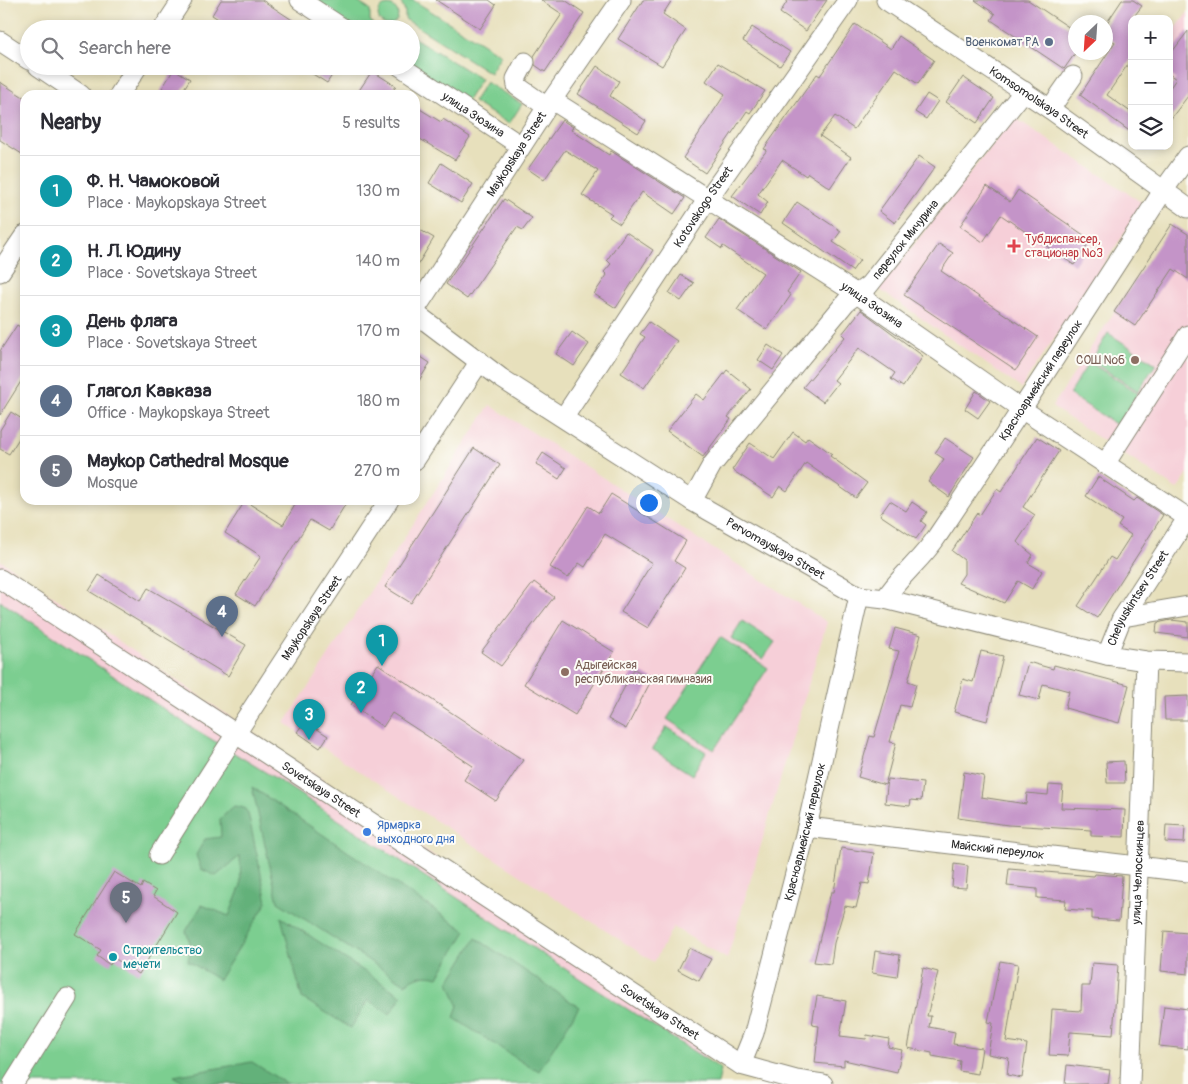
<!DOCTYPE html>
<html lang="en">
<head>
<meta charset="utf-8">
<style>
	:root { --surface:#fff; --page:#f2f2f3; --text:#2b2b33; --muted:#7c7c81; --line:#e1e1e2; --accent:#db2777 }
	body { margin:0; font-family:Pangolin,sans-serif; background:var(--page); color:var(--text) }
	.controls { position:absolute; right:15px; top:15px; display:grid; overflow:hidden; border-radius:10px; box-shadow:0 2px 8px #0003 }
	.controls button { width:45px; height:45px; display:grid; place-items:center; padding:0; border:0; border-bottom:1px solid var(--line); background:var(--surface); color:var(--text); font:25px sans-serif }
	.compass { position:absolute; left:1068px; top:15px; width:45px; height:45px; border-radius:50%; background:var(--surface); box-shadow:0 2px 8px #0003; rotate:205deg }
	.you { position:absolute; left:648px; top:502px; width:18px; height:18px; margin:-12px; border:4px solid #fff; border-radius:50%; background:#1a73e8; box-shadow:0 0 0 8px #1a73e833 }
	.badge { display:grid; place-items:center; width:32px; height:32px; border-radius:50%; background:var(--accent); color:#fff; font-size:16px; font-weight:700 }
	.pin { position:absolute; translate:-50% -41px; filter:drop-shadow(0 1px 2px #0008) }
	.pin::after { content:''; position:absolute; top:26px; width:18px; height:15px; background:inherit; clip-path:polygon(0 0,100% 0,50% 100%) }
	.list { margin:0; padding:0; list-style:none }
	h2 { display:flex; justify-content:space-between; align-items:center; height:65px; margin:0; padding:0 20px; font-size:21px }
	h2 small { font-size:16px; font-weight:400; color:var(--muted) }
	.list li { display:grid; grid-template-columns:32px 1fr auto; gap:15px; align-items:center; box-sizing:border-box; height:70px; padding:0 20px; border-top:1px solid var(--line) }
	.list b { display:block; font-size:19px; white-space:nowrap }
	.list p { margin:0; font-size:16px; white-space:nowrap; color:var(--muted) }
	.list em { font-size:16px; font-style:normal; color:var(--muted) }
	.icon { flex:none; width:28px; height:28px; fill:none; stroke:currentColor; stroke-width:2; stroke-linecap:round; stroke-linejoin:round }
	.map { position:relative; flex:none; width:1188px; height:1084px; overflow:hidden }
	.search { position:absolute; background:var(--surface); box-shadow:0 2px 8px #0003; left:20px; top:20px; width:400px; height:55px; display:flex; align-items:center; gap:12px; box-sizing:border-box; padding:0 18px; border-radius:28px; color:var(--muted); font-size:19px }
	.panel { position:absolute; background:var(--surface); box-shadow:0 2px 8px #0003; left:20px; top:90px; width:400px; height:415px; border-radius:15px }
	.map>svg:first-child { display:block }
</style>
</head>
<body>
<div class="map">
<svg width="1188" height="1084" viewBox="0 0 1188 1084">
	<rect width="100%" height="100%" fill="#fdfcf7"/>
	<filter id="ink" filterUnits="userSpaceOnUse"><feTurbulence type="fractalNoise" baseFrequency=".02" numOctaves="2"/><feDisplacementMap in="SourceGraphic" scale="10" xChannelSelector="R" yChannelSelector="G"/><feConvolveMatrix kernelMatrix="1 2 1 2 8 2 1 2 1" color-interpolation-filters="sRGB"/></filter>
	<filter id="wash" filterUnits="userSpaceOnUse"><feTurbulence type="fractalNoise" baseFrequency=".0096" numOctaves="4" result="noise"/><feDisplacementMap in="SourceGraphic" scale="20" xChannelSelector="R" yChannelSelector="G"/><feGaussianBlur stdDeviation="1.12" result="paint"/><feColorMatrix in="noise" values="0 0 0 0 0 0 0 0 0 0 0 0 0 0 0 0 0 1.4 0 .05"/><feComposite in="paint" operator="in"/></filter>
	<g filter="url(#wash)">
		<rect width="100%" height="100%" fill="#e7e0bc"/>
		<g fill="#f6cfd8">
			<path d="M1188 12V92L1169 78V38Z"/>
			<path d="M1014 117 1144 204 1021 388 879 289Z"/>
			<path d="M1172 224 1188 234V473L1177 489 1052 407Z"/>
			<path d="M490 405 827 622 727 959 673 927 654 962 285 723Z"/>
			<path d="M0 560 711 1045 693 1078 0 601Z"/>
		</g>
		<g fill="#7bce90" stroke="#537c5e">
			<path d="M309 0H355L370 10V20L374 26 372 29H353Z"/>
			<path d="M400 0H413L501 55 490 73 405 19V12Z"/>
			<circle cx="388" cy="15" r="10"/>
			<path d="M411 36 481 79 466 102 411 66Z"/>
			<path d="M486 82 522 104 509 124 473 102Z"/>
			<path d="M1108 333 1156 364 1138 391 1091 361Z"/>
			<path d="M1089 362 1138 393 1117 425 1069 394Z"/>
			<path d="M0 601 188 725 275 778 582 980 721 1069 718 1084H0Z"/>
			<path d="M742 621 775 642 763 659 731 638Z"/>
			<path d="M720 637 768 668 714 750 667 719Z"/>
			<path d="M667 727 706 752 692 775 652 749Z"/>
		</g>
		<g fill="#64b17a" stroke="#486e52">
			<path d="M252 787 466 931 438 977C425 973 417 976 405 984L278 902Z"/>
			<path d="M234 806 244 808 248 813 267 902 219 980 188 961 191 946 186 931 202 905 229 916 241 885 240 856 216 876 201 869 196 855 205 839 221 837 220 819Z"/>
			<path d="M281 917 402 996 390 1014 368 1000 351 1028 302 998Z"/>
			<path d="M476 938 579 1007 539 1071 534 1068 533 1069 454 1018 458 1005 449 982Z"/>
			<path d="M252 1062 287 1084H186L174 1076Z"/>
		</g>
		<g id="blocks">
			<g fill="#c494c8">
				<path d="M221 0H262L306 29H234L212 15Z"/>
				<path d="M436 0H489L496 5 480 29Z"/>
				<path d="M541 0H565L584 13 545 72 535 65 534 56 562 14Z"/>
				<path d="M643 0H672L663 14 686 30 662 66 618 39Z"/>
				<path d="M788 0H827L806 31 780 13Z"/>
				<path d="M975 0H1028L1076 32V52L1064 69 991 20 995 14Z"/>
				<path d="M1122 0H1133L1142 6 1132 19V58L1107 95 1132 113V133L1080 95 1115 42 1106 36V24Z"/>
				<path d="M855 24 891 49 899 36 934 60 918 84 896 69 854 129 835 116 820 136 851 157 830 188 808 173 806 176 782 160 758 194 768 202 760 215 732 196 767 150 764 149 817 74 820 76Z"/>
				<path d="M752 27 790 52 780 66 743 41Z"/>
				<path d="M1188 31V96L1169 121V89L1176 79 1169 74V56Z"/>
				<path d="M718 63 765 91 750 113 747 111 705 173 683 158 725 94 706 81Z"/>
				<path d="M300 66H338L327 83Z"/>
				<path d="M597 66 619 81 610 96 646 121 638 133 578 94Z"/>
				<path d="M174 69 190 79 180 95H158Z"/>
				<path d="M372 71 396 86 390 95H356Z"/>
				<path d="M963 77 994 98 977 123 946 102Z"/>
				<path d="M0 82 25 98V156L0 140Z"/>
				<path d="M927 94 938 101 926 119 915 112Z"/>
				<path d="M415 106 441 122 443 119 470 137 455 160 415 136Z"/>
				<path d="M562 120 573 127 571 130 609 155 611 151 685 198 674 214 642 192 620 224 609 217 612 214 582 195 598 171 565 150 544 180 528 169Z"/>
				<path d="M919 156 935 167 895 223 879 211Z"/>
				<path d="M441 163 473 184 461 203 429 183Z"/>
				<path d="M987 186 1010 202 1018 190 1091 240 1074 265 1001 215 983 242 960 226Z"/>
				<path d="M504 199 532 218 523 230 517 227 467 299 446 284Z"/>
				<path d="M797 202 841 231 833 242 860 260 852 271 783 223Z"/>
				<path d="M719 219 801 272 787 292 791 295 767 330 737 310 763 273 723 246 722 249 706 238Z"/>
				<path d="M1172 224 1188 234V279L1173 269 1135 326 1114 312Z"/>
				<path d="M415 227 434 238 415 269Z"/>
				<path d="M626 232 653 250 616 308 594 294 607 275 604 272 611 264 607 260Z"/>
				<path d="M939 244 953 253 941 271 1038 337 1016 370 904 295Z"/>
				<path d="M681 275 694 283 681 301 669 293Z"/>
				<path d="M861 310 923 356 903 387 891 379 895 373 859 348 834 380 838 383 823 402 803 387 845 337 842 334Z"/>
				<path d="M649 322 677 341 644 388 621 373 645 337 640 334Z"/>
				<path d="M17 325 25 330V375L0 415V351Z"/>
				<path d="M572 332 589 344 574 366 556 354Z"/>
				<path d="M768 345 783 355 773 370 758 360Z"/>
				<path d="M415 353 430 363 415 387Z"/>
				<path d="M727 370 751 389 728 417 731 419 703 457 667 431 696 394 704 400Z"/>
				<path d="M976 391 990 401 978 418 965 409Z"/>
				<path d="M11 412 25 421V429L9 454 0 449V430Z"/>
				<path d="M793 432 805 441 808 437 832 454 830 456 867 483 856 498 806 463 787 491 780 486 773 497 732 470 750 443 774 459Z"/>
				<path d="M1037 437 1059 451 1023 507 1035 515 1017 542 1033 555 1028 563 1042 571 1032 589 1018 581 1004 603 958 583 964 574V560L952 551 977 513 980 515 997 489 1001 492Z"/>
				<path d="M945 438 974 457 949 497 928 482 944 459 935 453Z"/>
				<path d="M474 448 500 465 411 603 385 587Z"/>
				<path d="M543 453 566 468 559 479 536 464Z"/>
				<path d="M1098 477 1134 501 1137 498 1163 515 1097 618 1078 606 1110 557 1115 560 1131 535 1118 526 1122 520 1086 496Z"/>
				<path d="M611 494 686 541 674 561 685 568 648 628 621 612 652 563 605 534 585 567 579 563 568 578 550 567 588 506 599 513Z"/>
				<path d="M298 500H348L329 531 310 520 255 606 236 594 261 556 225 533 245 501 283 525Z"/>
				<path d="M890 501 906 511 912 502 927 512 921 521 926 525 916 539 880 515Z"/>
				<path d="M99 575 140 601 148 588 246 645 228 676 89 591Z"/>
				<path d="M534 582 554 597 501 666 481 652Z"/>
				<path d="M563 620 614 652 575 715 524 684Z"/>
				<path d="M1171 620 1188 622V637L1156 633 1157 623Z"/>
				<path d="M895 628 921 635 908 681 916 684 910 707 900 705 890 742 896 743 885 785 858 777 870 736 874 737 899 651 889 649Z"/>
				<path d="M981 651 1003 656 987 721 954 712 963 679 973 682Z"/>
				<path d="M1028 662 1053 669 1054 665 1129 685 1119 723 1065 708 1069 691 1043 684 1039 700 1019 695Z"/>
				<path d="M378 664 523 760 496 801 464 780 473 766 392 713 383 727 351 705Z"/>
				<path d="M634 669 652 679 626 729 608 719Z"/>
				<path d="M1188 696V720H1165L1164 697Z"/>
				<path d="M305 721 328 736 320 748 297 732Z"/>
				<path d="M1124 761 1125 783H1107L1106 762Z"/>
				<path d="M964 772 984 776 981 797 1026 804 1027 793 1048 795 1049 785 1063 786 1061 808 1125 810 1124 837 1091 836V830L1008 825 958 818Z"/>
				<path d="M888 779 923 783 921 801 911 800 910 806 885 803Z"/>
				<path d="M1166 825 1185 826 1184 843 1165 842Z"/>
				<path d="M841 848 874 853 869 884 862 883 856 908 845 906 834 943 831 964 814 962 831 892H834Z"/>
				<path d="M954 864 968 866 966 888 952 887Z"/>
				<path d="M1009 869 1094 876 1095 874 1122 876 1119 921 1092 919V911L1065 909 1066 900 1037 898V889L1007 886Z"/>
				<path d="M114 872 141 888 143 883 156 891 153 896 177 912 139 974 114 958 110 965 104 961 97 956 101 950 75 934Z"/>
				<path d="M1164 931 1188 933V974L1161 971Z"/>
				<path d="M689 948 711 959 699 981 678 970Z"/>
				<path d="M875 951 900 955 897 977 872 973Z"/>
				<path d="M1000 961 1018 964 1006 1041 1027 1044 1022 1078 1007 1075 1009 1058 988 1054 993 1023 988 1022Z"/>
				<path d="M1092 963 1118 965 1113 1035 1070 1032 1068 1056 1049 1055 1052 1009 1081 1011 1082 986H1090Z"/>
				<path d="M923 968 938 972 927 1016H931L929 1027 955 1032 953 1044 982 1048 978 1074 959 1071 960 1061 932 1056V1053L908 1048Z"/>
				<path d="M817 996 846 1001 840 1036 866 1039 867 1035 889 1039 888 1047 902 1050 897 1072 844 1060V1066L815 1063 819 1026 812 1025Z"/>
				<path d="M1164 1006 1188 1009V1049L1159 1046Z"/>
				<path d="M1067 1065 1110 1070 1108 1084H1065Z"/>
			</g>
		</g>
	</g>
	<g filter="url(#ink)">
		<use href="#blocks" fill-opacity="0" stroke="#898674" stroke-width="1"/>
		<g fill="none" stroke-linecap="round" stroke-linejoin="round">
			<g stroke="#898674" stroke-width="21">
				<g id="minor">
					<path d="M300 0 344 29"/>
					<path id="s1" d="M886 0 1050 109 1188 208"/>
					<path d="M163 29 182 0"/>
					<path d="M0 41 29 60"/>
					<path d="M525 62 516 79 517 86 547 107"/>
					<path d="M38 66 81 95"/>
					<path id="s2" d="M400 66 521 146"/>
					<path d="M119 95 138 66"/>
					<path id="s3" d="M552 100 857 294 1023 410 1188 518"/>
					<path d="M1050 109 1073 76"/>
					<path d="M0 272 25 235"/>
					<path id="s4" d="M415 310 547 107 621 0"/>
					<path id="s5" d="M415 313 501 378 692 501 859 596 885 599 1107 655 1146 661 1188 662"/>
					<path id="s6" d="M564 417 707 200 848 0"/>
					<path d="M415 460 480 361"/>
					<path d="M1105 464 1188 335"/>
					<path id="s7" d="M692 501 712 465 846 302 869 285 1024 91"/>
					<path id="s8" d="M0 579 741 1065 796 1080 823 1084"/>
					<path id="s9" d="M885 599C900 575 923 559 938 535 1015 421 1089 306 1163 191L1188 156"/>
					<path d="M1123 617 1188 606"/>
					<path id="s10" d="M1107 655 1121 620 1188 517"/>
					<path id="s11" d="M807 827 1188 872"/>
					<path id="s12" d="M159 855C233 735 312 618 389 500"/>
					<path id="s13" d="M741 1065 754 1033 807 827 859 596"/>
					<path d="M13 1084 67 998"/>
					<path id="s14" d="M1130 1084 1146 661"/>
				</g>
			</g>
			<use href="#minor" stroke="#fff" stroke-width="19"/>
		</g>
	</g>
	<circle fill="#5c6f8a" stroke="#fdfcf7" stroke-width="2" cx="1049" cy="42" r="5"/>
	<path fill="#e0444e" stroke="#fdfcf7" stroke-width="2" d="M1011.5 238.5h5v5h5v5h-5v5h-5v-5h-5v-5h5z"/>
	<g fill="#8d6e63" stroke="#fdfcf7" stroke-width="2">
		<circle cx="1135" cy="360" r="5"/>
		<circle cx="565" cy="672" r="5"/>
	</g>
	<circle fill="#3f7fe0" stroke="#fdfcf7" stroke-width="2" cx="367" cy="832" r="5"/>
	<circle fill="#0f9aa8" stroke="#fdfcf7" stroke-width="2" cx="113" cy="957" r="5"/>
	<g text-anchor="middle" stroke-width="4" stroke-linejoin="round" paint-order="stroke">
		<g font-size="12" fill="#4e5e75" stroke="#fdfcf7" text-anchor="end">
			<text x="1039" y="46">Военкомат РА</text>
		</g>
		<g font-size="12" fill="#2b2b2b" stroke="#fdfcf7">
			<text dy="4" stroke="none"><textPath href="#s1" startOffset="184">Komsomolskaya Street</textPath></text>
			<text dy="4" stroke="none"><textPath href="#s2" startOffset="88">улица Зюзина</textPath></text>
			<text dy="4" stroke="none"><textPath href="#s4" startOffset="186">Maykopskaya Street</textPath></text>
			<text dy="4" stroke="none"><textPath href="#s6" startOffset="252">Kotovskogo Street</textPath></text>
			<text dy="4" stroke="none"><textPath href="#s7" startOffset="339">переулок Мичурина</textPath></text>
			<text dy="4" stroke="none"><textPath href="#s3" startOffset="380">улица Зюзина</textPath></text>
			<text dy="4" stroke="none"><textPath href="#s9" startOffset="269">Красноармейский переулок</textPath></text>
			<text dy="4" stroke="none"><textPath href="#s5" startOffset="431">Pervomayskaya Street</textPath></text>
			<text dy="4" stroke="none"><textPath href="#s10" startOffset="65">Chelyuskintsev Street</textPath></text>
			<text dy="4" stroke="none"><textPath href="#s12" startOffset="282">Maykopskaya Street</textPath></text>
			<text dy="4" stroke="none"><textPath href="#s8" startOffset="384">Sovetskaya Street</textPath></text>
			<text dy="4" stroke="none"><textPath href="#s13" startOffset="242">Красноармейский переулок</textPath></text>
			<text dy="4" stroke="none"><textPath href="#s11" startOffset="192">Майский переулок</textPath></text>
			<text dy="4" stroke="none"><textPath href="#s14" startOffset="212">улица Челюскинцев</textPath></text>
			<text dy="4" stroke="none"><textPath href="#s8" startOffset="789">Sovetskaya Street</textPath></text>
		</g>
		<g font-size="12" fill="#be3a42" stroke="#fdfcf7" text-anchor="start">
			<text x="1025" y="243">Тубдиспансер,<tspan x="1025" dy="14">стационар №3</tspan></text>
		</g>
		<g font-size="12" fill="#785e54" stroke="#fdfcf7" text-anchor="end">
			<text x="1125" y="364">СОШ №6</text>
			<text x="575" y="669" text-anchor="start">Адыгейская<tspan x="575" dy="14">республиканская гимназия</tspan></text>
		</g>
		<g font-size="12" fill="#366cbe" stroke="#fdfcf7" text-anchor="start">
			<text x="377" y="829">Ярмарка<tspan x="377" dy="14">выходного дня</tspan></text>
		</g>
		<g font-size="12" fill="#0d838f" stroke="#fdfcf7" text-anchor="start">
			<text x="123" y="954">Строительство<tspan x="123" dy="14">мечети</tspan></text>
		</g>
	</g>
</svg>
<div class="controls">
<button>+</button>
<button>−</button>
<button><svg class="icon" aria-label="layers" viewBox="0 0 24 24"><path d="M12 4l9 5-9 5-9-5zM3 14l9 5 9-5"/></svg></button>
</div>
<svg class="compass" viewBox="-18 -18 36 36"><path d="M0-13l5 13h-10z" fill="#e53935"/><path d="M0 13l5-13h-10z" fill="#7c7c81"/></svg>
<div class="you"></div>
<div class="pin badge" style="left:382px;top:666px;background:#0f9aa8">1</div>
<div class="pin badge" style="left:361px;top:713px;background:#0f9aa8">2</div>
<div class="pin badge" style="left:309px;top:740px;background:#0f9aa8">3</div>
<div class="pin badge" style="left:222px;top:637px;background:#5c6f8a">4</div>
<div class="pin badge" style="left:126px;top:923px;background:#6b7280">5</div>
<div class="search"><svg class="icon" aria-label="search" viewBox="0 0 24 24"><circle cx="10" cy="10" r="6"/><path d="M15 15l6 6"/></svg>Search here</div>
<section class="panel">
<h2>Nearby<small>5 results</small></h2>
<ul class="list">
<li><span class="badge" style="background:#0f9aa8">1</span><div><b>Ф. Н. Чамоковой</b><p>Place · Maykopskaya Street</p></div><em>130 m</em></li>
<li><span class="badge" style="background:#0f9aa8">2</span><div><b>Н. Л. Юдину</b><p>Place · Sovetskaya Street</p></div><em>140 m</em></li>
<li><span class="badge" style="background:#0f9aa8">3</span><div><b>День флага</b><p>Place · Sovetskaya Street</p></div><em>170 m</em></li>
<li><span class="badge" style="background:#5c6f8a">4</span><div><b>Глагол Кавказа</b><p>Office · Maykopskaya Street</p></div><em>180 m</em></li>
<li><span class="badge" style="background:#6b7280">5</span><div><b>Maykop Cathedral Mosque</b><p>Mosque</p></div><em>270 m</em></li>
</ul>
</section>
</div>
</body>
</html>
